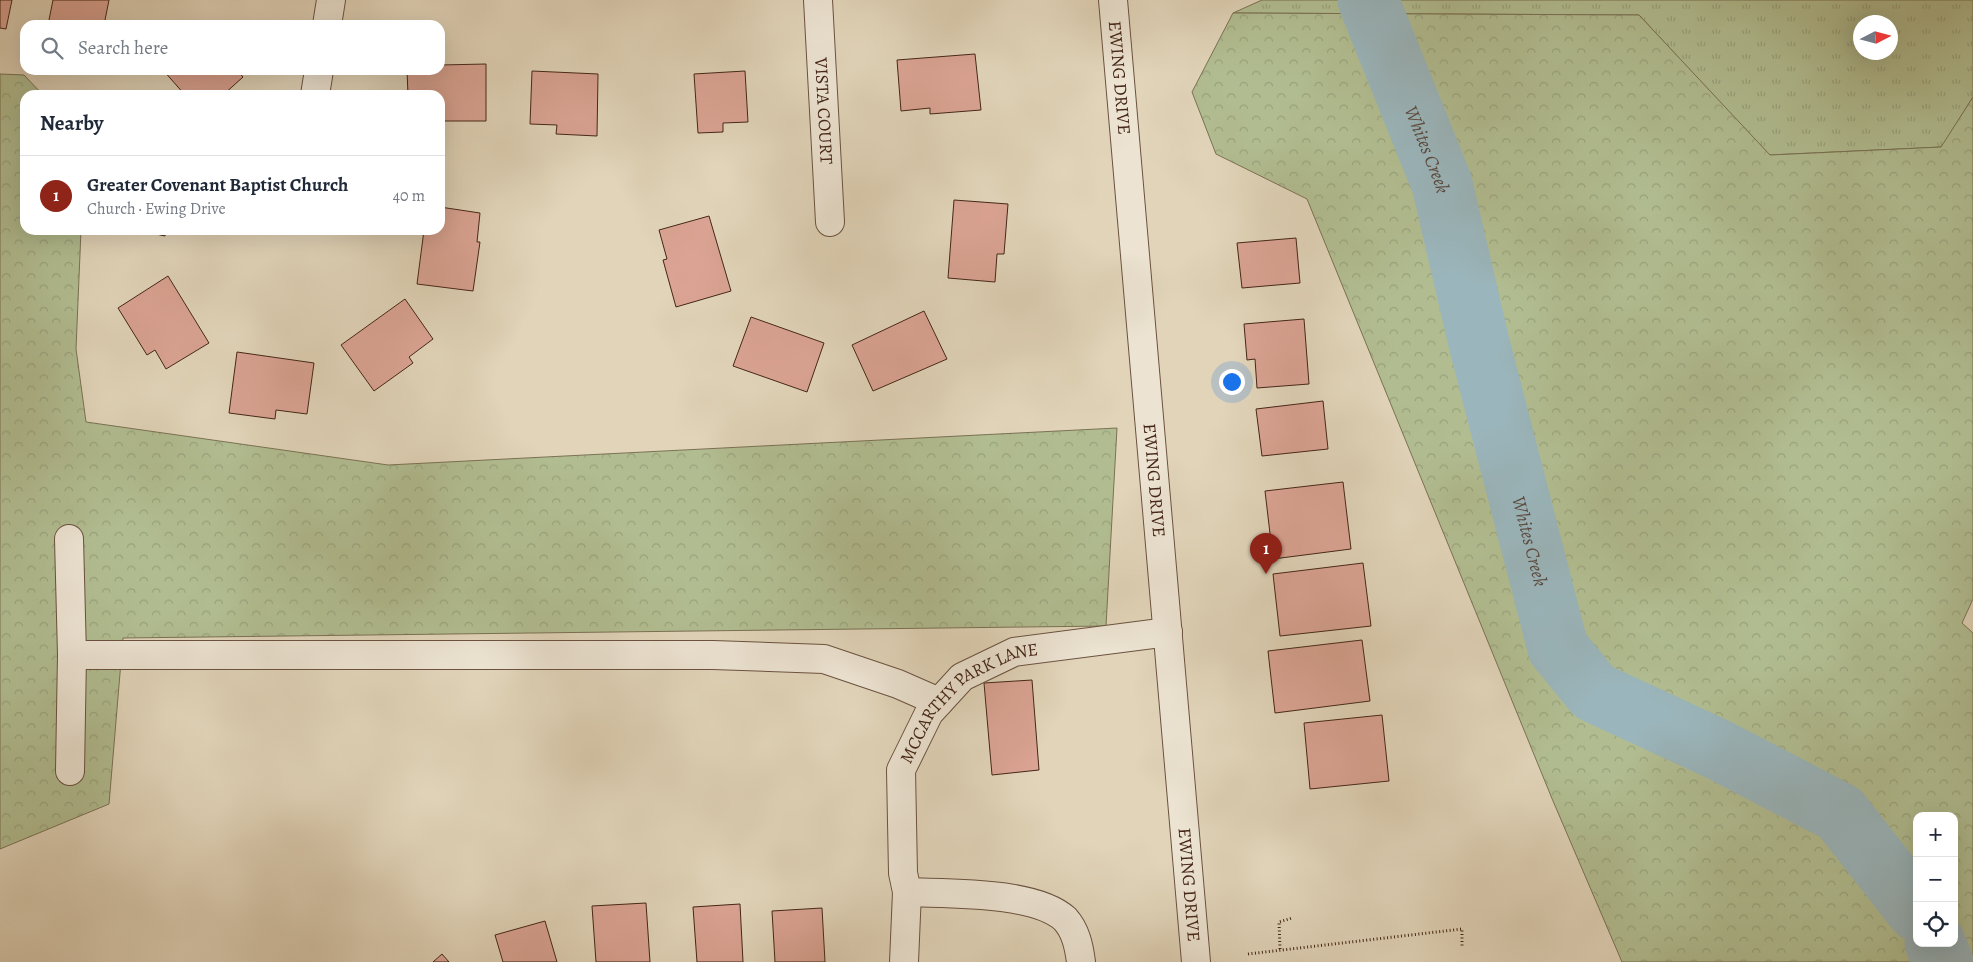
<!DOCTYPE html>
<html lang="en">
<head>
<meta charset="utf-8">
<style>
	:root { --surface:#fff; --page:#f6f6f7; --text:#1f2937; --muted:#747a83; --line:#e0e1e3; --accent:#8f2418 }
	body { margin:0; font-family:Alegreya,serif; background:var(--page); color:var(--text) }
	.controls { position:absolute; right:15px; bottom:15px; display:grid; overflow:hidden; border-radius:10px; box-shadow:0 5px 20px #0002 }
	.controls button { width:45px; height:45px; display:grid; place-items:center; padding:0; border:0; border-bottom:1px solid var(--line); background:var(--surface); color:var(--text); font:25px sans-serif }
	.compass { position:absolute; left:1853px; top:15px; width:45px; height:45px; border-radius:50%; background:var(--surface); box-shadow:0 5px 20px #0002; rotate:84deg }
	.you { position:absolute; left:1231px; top:381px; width:18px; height:18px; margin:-12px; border:4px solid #fff; border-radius:50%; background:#1a73e8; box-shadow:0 0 0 8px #1a73e833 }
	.badge { display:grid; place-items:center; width:32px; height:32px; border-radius:50%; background:var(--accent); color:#fff; font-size:16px; font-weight:700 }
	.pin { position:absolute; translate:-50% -41px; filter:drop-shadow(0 1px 2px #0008) }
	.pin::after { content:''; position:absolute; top:26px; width:18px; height:15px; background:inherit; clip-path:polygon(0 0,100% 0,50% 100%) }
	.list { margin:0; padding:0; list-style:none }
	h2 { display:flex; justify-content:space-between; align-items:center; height:65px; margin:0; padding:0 20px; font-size:21px }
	h2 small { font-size:16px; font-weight:400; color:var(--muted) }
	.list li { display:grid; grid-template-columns:32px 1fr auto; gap:15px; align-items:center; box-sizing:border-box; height:80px; padding:0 20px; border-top:1px solid var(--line) }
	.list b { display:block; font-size:19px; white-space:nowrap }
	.list p { margin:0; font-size:16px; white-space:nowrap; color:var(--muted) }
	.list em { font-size:16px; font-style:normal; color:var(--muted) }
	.icon { flex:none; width:28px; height:28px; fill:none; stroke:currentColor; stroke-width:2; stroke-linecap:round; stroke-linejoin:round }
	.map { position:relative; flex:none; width:1973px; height:962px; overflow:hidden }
	.search { position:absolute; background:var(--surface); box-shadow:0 5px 20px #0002; left:20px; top:20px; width:425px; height:55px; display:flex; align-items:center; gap:12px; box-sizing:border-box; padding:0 18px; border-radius:15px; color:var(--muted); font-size:19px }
	.panel { position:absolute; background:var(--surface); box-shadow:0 5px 20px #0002; left:20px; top:90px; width:425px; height:145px; border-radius:15px }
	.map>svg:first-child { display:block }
</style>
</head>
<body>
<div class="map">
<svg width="1973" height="962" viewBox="0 0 1973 962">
	<defs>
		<pattern id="grass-tufts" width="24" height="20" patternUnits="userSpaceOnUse" patternTransform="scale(1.25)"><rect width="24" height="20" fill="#b1bd91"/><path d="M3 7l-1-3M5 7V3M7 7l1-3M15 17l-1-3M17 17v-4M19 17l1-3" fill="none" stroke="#99a27c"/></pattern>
		<pattern id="forest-crowns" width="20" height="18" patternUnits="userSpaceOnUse" patternTransform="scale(1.25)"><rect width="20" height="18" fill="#b1bd91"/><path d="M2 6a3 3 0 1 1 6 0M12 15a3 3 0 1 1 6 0" fill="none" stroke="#99a27c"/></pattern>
	</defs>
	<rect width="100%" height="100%" fill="#e1d4b9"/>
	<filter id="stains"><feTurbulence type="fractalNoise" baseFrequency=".004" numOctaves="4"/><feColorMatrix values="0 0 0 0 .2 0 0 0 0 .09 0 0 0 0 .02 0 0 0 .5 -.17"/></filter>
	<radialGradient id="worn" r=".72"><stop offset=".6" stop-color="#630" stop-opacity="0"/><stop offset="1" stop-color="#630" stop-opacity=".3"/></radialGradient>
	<path fill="url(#grass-tufts)" stroke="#7a7254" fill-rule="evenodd" d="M1262 0H1973V97L1942 147 1769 155 1639 15 1233 13ZM1860 22H1890V52H1860Z"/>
	<g fill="url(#forest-crowns)" stroke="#7a7254" fill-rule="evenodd">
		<path d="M1233 13 1639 15 1770 155 1941 147 1973 97V599L1962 623 1973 633V962H1622L1553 801 1307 199 1216 154 1192 92ZM1917 816H1954V943H1917Z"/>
		<path d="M0 74 24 75 43 95H25V230H81L76 349 86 422 388 465 1117 428 1106 626 123 638 109 804 0 849Z"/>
	</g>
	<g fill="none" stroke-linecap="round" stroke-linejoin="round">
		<g stroke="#9ab5bb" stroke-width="61">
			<path id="s1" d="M1368 0 1442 184 1479 343 1558 648 1594 692 1719 750 1840 813 1917 911"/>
			<path d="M1935 943 1943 962"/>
		</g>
	</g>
	<g fill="#daa393" stroke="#442617">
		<path d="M0 0H12L6 29 0 28Z"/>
		<path d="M53 0H109L104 25H48Z"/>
		<path d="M975 54 981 110 930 114V108L901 111 897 60Z"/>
		<path d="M486 64V121H440V95H408L407 70H440V65Z"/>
		<path d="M163 70H237L243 77 223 95H185Z"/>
		<path d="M532 71 598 74 597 136 556 134 557 125 530 124Z"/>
		<path d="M745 71 748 122 723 123V132L698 133 694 74Z"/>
		<path d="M954 200 1008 204 1004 254H997L995 282 948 278Z"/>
		<path d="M440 207 480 213 477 242H480L473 291 417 284 424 230H440Z"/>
		<path d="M709 216 731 291 676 307 663 260 667 259 659 230Z"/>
		<path d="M138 230H166L165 236Z"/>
		<path d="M1296 238 1300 283 1242 288 1237 243Z"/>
		<path d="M168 276 209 343 166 369 155 350 147 355 118 308Z"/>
		<path d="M405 299 433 339 409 357 413 363 374 391 341 345Z"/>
		<path d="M924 311 947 359 873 391 852 345Z"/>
		<path d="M751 317 824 343 807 392 733 366Z"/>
		<path d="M1304 319 1309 384 1257 388 1255 359 1247 360 1244 324Z"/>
		<path d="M237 352 314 363 307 414 276 410 275 419 229 413Z"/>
		<path d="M1323 401 1328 449 1262 456 1256 409Z"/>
		<path d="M1343 482 1351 549 1273 559 1265 491Z"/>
		<path d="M1363 563 1371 626 1280 636 1273 574Z"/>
		<path d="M1362 640 1370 701 1275 713 1268 651Z"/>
		<path d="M1032 680 1039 770 992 775 984 683Z"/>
		<path d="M1382 715 1389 781 1310 789 1304 723Z"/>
		<path d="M646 903 650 962H596L592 906Z"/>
		<path d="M740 904 743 962H697L693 907Z"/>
		<path d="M822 908 825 962H775L772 911Z"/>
		<path d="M545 921 557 962H503L495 935Z"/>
		<path d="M442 954 449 962H433Z"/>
	</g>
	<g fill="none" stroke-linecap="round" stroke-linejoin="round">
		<g stroke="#6b5240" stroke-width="30">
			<g id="minor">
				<path id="s2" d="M818 0 830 222"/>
				<path d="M327 25 331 0"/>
				<path d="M315 95 319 70"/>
				<path d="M69 539 72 655H713L824 659 898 684 939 702"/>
				<path d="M70 771 72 655"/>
				<path d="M907 892C948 894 1034 891 1065 919 1076 931 1079 947 1081 962"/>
				<path id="s3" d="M904 962 907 892 903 873 901 770 929 713 962 677 1014 652 1168 632"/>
			</g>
		</g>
		<g stroke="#6b5240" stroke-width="30">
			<g id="tertiary">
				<path id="s4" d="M1113 0 1196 962"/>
			</g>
		</g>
		<g stroke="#442617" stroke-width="3" stroke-dasharray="1 2.5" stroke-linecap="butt">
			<path d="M1280 949 1279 922 1292 918"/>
			<path d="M1248 954 1462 929V947"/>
		</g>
		<use href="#minor" stroke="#ece3d2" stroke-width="28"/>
		<use href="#tertiary" stroke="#ece3d2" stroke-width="28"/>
	</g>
	<g text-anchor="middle" stroke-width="4" stroke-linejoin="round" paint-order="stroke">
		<g font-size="18" fill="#442617" stroke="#ece3d2">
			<text dy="6" stroke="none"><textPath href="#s4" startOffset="78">EWING DRIVE</textPath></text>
			<text dy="6" stroke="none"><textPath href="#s2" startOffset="111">VISTA COURT</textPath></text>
			<text dy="6" stroke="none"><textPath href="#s4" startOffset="482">EWING DRIVE</textPath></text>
			<text dy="6" stroke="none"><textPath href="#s3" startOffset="294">MCCARTHY PARK LANE</textPath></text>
			<text dy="6" stroke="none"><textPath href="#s4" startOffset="888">EWING DRIVE</textPath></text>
		</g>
		<g font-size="19" font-style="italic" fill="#5a4a40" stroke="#ece3d2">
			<text dy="7" stroke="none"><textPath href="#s1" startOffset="161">Whites Creek</textPath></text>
			<text dy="7" stroke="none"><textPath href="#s1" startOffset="566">Whites Creek</textPath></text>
		</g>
	</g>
	<rect width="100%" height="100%" filter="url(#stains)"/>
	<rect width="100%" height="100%" fill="url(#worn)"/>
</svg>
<div class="controls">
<button>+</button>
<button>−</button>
<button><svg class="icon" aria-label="locate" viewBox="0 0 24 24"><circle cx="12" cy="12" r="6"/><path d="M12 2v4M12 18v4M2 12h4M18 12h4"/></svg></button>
</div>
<svg class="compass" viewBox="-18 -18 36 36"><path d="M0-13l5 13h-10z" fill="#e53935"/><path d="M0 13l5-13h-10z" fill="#747a83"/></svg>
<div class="you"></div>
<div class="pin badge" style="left:1266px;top:574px">1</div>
<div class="search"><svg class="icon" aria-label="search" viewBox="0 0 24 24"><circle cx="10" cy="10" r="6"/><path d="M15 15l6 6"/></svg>Search here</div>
<section class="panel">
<h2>Nearby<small></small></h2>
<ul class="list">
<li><span class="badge">1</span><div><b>Greater Covenant Baptist Church</b><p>Church · Ewing Drive</p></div><em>40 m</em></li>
</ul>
</section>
</div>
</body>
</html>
